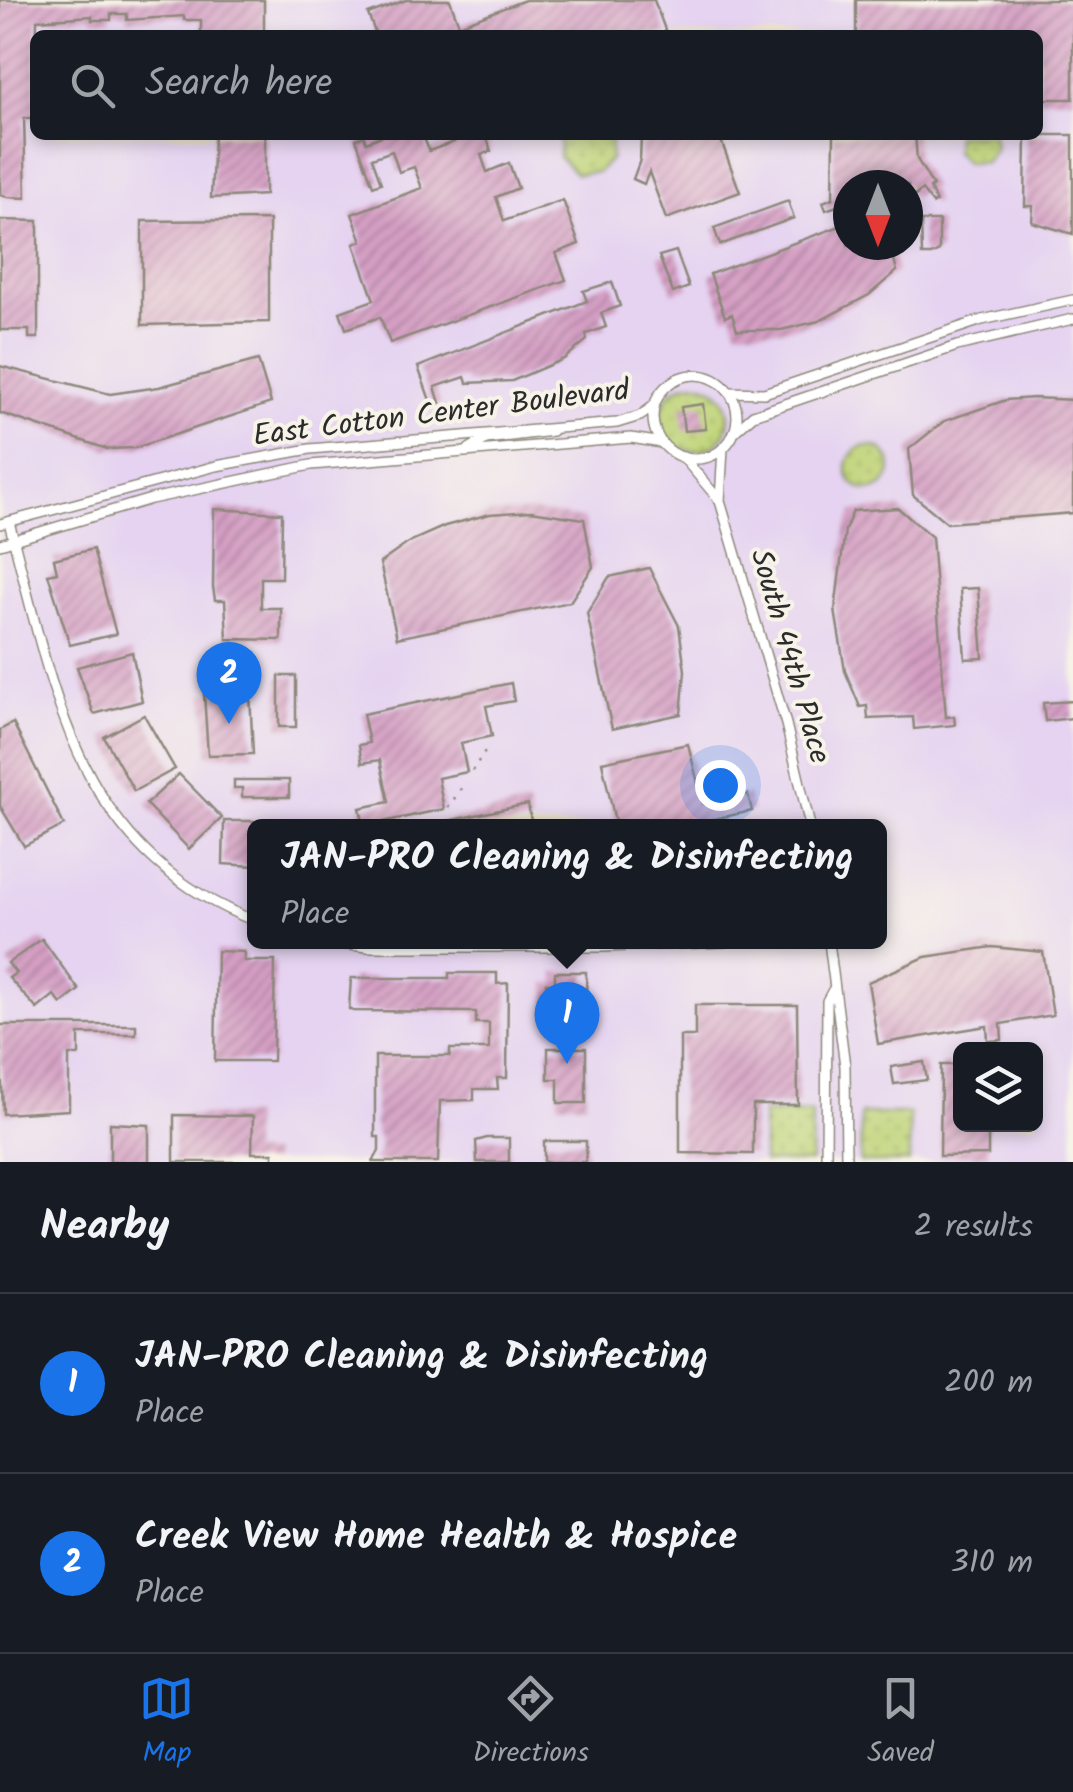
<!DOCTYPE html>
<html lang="en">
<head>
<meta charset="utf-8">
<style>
	:root { --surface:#171b24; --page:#20242c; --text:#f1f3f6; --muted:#9ea1a6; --line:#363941; --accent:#1a73e8 }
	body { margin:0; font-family:Kalam,sans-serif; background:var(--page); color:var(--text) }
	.controls { position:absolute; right:30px; bottom:30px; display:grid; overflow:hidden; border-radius:15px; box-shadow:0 5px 15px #0003 }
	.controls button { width:90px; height:90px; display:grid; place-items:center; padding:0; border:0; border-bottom:2px solid var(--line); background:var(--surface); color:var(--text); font:50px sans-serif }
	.compass { position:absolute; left:833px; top:170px; width:90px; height:90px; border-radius:50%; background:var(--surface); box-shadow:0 5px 15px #0003; rotate:180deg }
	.you { position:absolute; left:720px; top:785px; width:35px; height:35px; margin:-25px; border:8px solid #fff; border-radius:50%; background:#1a73e8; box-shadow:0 0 0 15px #1a73e833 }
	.badge { display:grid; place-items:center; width:65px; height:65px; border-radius:50%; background:var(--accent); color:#fff; font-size:32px; font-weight:700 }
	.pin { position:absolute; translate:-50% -82px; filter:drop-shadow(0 2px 5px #0008) }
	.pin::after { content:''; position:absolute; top:52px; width:35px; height:30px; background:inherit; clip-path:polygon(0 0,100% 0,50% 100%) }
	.popup { position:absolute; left:247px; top:819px; width:640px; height:130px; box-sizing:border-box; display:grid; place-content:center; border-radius:15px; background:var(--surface); filter:drop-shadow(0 2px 8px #0005); font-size:32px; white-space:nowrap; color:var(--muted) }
	.popup b { font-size:38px; color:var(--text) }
	.popup::after { content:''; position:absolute; left:50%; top:100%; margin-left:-20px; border:20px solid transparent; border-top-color:var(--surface) }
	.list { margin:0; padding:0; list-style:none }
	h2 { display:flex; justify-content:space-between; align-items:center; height:130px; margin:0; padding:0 40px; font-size:42px }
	h2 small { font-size:32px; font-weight:400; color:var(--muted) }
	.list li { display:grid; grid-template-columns:65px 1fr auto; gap:30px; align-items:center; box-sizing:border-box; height:180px; padding:0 40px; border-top:2px solid var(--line) }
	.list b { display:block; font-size:38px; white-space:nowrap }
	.list p { margin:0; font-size:32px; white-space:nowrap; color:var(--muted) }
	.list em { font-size:32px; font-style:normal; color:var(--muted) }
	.icon { flex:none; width:55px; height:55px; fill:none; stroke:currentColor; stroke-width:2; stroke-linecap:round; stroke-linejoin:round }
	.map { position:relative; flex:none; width:1073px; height:1162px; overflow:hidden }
	.search { position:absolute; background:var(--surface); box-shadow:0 5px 15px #0003; left:30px; right:30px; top:30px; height:110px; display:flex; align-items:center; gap:25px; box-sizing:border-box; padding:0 35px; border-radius:15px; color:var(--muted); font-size:38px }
	.sheet { height:490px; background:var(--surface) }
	nav { display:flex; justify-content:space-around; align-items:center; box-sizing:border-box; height:140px; border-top:2px solid var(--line); background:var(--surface); font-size:28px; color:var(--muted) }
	nav a { display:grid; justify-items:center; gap:5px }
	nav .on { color:var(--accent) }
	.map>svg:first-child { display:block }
</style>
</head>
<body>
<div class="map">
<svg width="1073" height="1162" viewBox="0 0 1073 1162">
	<defs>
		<pattern id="grass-dots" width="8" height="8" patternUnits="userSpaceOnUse" patternTransform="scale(2.5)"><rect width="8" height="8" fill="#bfd478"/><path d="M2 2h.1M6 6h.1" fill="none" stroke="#a4b668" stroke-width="1.8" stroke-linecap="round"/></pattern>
		<pattern id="building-hatch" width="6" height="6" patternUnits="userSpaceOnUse" patternTransform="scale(2.5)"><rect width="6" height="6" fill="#d59fc4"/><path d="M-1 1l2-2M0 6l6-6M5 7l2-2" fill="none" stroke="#ad829f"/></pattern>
	</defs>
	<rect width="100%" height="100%" fill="#f7f3e8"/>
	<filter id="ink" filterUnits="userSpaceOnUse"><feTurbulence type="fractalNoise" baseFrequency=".01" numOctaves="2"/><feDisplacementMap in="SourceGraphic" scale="20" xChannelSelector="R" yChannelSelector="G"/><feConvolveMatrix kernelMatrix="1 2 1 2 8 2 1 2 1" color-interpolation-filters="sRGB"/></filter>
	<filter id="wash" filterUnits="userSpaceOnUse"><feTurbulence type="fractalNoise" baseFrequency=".0048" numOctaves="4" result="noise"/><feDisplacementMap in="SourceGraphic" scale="40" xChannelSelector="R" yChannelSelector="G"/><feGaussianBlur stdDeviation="2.25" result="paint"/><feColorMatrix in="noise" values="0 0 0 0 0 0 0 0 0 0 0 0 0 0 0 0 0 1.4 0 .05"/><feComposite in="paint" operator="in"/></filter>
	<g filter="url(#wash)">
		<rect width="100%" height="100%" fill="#efe6cb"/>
		<path fill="#e5d3f1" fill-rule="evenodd" d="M0 0H1073V1162H0ZM35 35H1038V135H35ZM848 185H908V245H848ZM255 826H880V942H255ZM960 1050H1036V1124H960Z"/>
		<g fill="url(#grass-dots)" stroke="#758052" stroke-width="2.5">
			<path d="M560 135H610L611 158 598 172 576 174 559 157Z"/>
			<path d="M956 135H993L995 149 985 162 966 163 955 151Z"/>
			<circle cx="695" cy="417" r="34"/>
			<circle cx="869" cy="468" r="22"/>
			<path d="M763 1113H812L811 1162H763Z"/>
			<path d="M861 1114H910L909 1162H860Z"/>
		</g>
		<g id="blocks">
			<g fill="url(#building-hatch)">
				<path d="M0 0H264V35H201V20H184V16L127 20V14H111V20H92V16L37 20 35 118H24L26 198 8 197 0 195Z"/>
				<path d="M406 0H450L459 25 525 0H654L667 35H376L368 14Z"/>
				<path d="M856 0H1073V99H1038V35H856Z"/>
				<path d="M214 135H265V195L211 198Z"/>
				<path d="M384 135H423L429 151 454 142 452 135H486L491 151 481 155 487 172 509 163 518 188 496 197 504 221 563 200 579 244 556 253 566 280 390 343 380 317 346 329 340 312 374 300 354 244 362 241 352 214 422 188 414 167 399 172 392 151 372 158 381 183 373 186 356 139 364 136 366 142Z"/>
				<path d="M641 135H719L740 192 666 219 649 172 644 184 633 179 640 160Z"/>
				<path d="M834 135H915L917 159 933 186 930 188 936 202 933 204 922 190 915 196 908 192V185H848V202L826 210 823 202 833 198Z"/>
				<path d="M1026 135H1073V234L1032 222 1033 206H1025Z"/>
				<path d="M788 201 794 218 720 245 714 228Z"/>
				<path d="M0 220 38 221V338H29V330H0Z"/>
				<path d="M269 220V322L142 325V221Z"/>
				<path d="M921 221H939V251L931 255H922Z"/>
				<path d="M848 223V245H894L898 254 893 256 897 271 869 295 819 321 781 330H737L732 314 725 317 710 274Z"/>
				<path d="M676 251 689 287 673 293 659 256Z"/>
				<path d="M612 282 620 306 601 313 606 327 586 334 587 340 564 359 512 381 467 383 465 377 435 387 440 403 432 406 418 367 587 301 583 291Z"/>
				<path d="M258 360 271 403 135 448 107 449 0 413V366L110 394 159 387Z"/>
				<path d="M1034 398 1073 400V513L947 523 913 495 909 449 944 421 1006 400Z"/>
				<path d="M703 404 706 429 684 431 681 407Z"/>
				<path d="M898 508 932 537 946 717 954 716 955 725 914 729 913 717 868 719 867 706 860 707 845 671 835 610 845 530 853 511Z"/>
				<path d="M214 509 282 513 281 578H261V608H281V640L227 639 225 600H215L213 587Z"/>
				<path d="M531 511 584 519 593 567 570 602 397 638 380 563 411 541 445 526 490 514Z"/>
				<path d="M93 549 116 634 70 645 48 574 57 572 54 559Z"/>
				<path d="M649 568 679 626 685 671 681 714 612 729 587 613 609 577Z"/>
				<path d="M978 588 983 658 965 659 960 589Z"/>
				<path d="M132 652 142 701 94 714 77 667Z"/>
				<rect x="279" y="676" width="17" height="51"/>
				<path d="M511 683 514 701 486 706 492 736 461 743 467 772 438 778 444 809 364 826 360 808 389 802 380 760 362 763 359 745 369 743 363 714Z"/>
				<path d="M238 692 250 694 253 754 208 755 204 694Z"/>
				<path d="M1073 701V718L1045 721 1043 703Z"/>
				<path d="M144 715 175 769 134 791 104 737Z"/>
				<path d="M13 723 64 825 24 846 0 806V730Z"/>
				<path d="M688 744 703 803 748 794 752 811 680 826H616L602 762Z"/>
				<path d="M179 774 222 818 189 849 146 804Z"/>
				<path d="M234 780H289V797H242V788H234Z"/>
				<path d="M528 804 531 821 506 826H438V823Z"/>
				<path d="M224 821H254V866L223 864Z"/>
				<path d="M42 939 79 990 61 1004 54 995 37 1009 9 978 16 973 8 963Z"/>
				<path d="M992 947 1043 952 1053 1015 1001 1024 1002 1040 988 1041 987 1026 878 1044 868 982 925 957Z"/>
				<path d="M217 951 244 952V961H275L273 1061H215Z"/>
				<path d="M555 972H586L587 1012H546V983H555Z"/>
				<path d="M449 973H497V984L508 983 507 1078H497L498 1089H474V1100L440 1101 438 1162H373L379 1151V1137H375V1056H450V1049H489V1023H476V1012L353 1011 349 1009 351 978H449Z"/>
				<path d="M695 1005H797L798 1105H753V1154L680 1153V1036H695Z"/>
				<path d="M0 1025H136V1034H79V1055H69V1110L3 1114Z"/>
				<path d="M548 1048H586V1103H558V1079H548Z"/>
				<path d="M924 1062 927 1080 894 1084 891 1067Z"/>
				<path d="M941 1065H958V1124H988V1155L940 1156Z"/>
				<path d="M174 1115 253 1116 252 1153H273V1162H174Z"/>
				<path d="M110 1123 149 1125V1162H110Z"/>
				<path d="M487 1138H509V1162H477L476 1141Z"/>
				<rect x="544" y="1141" width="42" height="21"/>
			</g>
		</g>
	</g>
	<g filter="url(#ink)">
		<use href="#blocks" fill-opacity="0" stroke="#8d887b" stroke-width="2.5"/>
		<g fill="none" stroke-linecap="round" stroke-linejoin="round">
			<g stroke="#8d887b" stroke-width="12">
				<g id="minor">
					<circle cx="695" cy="417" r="42"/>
					<path d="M729 392 764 393 982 320 1073 300"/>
					<path d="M734 432 753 415 957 346 1073 319"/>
					<path d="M723 448 720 501 786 724 810 826"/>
					<path d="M469 449 486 439 552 431"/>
					<path d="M683 457 720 501"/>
					<path d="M9 522C53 687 73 850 255 921"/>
					<path d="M0 524 216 466 310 449 617 423 640 416 654 406"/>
					<path d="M0 544 151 499 311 465 631 438 662 443"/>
					<path d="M323 942 368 947H603L724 942"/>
					<path d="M829 942 845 1066 846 1162"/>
					<path d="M826 1162 827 1001 833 990"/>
				</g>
			</g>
			<g stroke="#8d887b" stroke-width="2.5" stroke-dasharray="2.5 8" stroke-linecap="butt">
				<path d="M472 771 485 751"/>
				<path d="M448 808 462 787"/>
				<path d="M436 826 438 823"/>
			</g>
			<use href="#minor" stroke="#fff" stroke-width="9"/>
		</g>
	</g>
	<g text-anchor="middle" stroke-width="8" stroke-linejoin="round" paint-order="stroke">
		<g font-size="30" fill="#2b2b2b" stroke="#f7f3e8">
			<text transform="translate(441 412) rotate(-7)" y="10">East Cotton Center Boulevard</text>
			<text transform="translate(791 656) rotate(74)" y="10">South 44th Place</text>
		</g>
	</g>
</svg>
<div class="controls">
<button><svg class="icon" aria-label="layers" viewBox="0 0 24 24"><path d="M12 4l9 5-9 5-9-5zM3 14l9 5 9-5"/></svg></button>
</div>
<svg class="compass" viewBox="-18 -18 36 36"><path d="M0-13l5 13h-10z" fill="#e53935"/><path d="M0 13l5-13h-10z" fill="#9ea1a6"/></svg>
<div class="you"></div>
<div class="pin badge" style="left:567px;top:1064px">1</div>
<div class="popup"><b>JAN-PRO Cleaning &amp; Disinfecting</b>Place</div>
<div class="pin badge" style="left:229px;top:724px">2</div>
<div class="search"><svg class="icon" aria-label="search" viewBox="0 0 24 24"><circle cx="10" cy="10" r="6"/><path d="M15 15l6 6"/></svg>Search here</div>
</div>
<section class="sheet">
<h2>Nearby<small>2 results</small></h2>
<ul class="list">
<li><span class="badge">1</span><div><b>JAN-PRO Cleaning &amp; Disinfecting</b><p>Place</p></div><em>200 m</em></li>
<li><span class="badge">2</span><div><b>Creek View Home Health &amp; Hospice</b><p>Place</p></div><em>310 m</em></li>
</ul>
</section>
<nav>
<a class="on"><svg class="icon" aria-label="map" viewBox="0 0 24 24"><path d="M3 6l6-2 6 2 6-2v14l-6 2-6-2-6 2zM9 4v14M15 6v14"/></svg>Map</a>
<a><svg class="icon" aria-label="directions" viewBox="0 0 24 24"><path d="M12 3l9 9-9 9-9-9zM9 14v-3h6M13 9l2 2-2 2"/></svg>Directions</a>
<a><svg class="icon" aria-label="saved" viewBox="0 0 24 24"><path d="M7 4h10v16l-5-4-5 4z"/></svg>Saved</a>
</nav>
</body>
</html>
